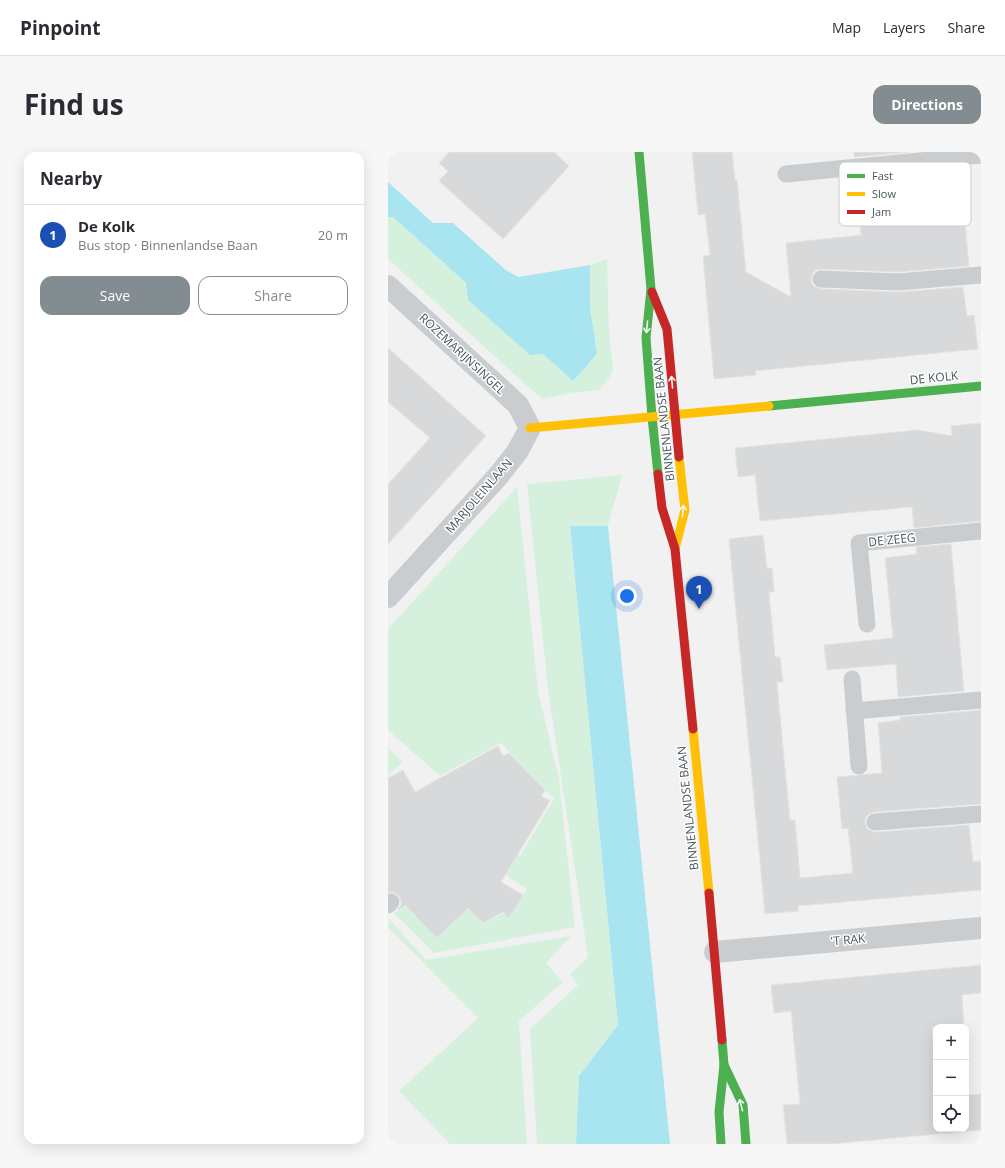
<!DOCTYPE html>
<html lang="en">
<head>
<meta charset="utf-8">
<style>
	:root { --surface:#fff; --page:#f7f7f7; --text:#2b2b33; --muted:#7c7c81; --line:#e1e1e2; --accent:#838c91 }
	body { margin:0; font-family:"Open Sans",sans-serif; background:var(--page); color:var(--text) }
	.controls { position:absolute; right:12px; bottom:12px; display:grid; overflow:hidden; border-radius:8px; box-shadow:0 4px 16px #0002 }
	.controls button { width:36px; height:36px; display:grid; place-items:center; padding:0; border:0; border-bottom:1px solid var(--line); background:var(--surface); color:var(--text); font:20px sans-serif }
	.you { position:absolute; left:239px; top:444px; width:14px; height:14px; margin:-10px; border:3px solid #fff; border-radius:50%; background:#1a73e8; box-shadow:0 0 0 6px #1a73e833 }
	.badge { display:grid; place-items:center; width:26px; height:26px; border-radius:50%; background:var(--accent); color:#fff; font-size:13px; font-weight:700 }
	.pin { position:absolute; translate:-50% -33px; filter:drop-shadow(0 1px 2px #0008) }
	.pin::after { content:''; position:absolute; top:21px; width:14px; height:12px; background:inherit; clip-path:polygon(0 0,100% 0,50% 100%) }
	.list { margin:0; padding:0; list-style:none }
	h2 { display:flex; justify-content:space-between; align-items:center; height:52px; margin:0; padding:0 16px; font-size:17px }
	h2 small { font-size:13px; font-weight:400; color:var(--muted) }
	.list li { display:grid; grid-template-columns:26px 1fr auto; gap:12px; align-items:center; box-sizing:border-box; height:60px; padding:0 16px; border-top:1px solid var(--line) }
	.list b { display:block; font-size:15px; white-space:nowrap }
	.list p { margin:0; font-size:13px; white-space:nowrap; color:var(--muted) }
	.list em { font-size:13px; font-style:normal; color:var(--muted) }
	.actions { display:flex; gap:8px; padding:12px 16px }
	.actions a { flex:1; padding:9px 0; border:1px solid var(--accent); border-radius:12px; text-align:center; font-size:14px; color:var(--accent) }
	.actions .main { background:var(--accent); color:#fff }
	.icon { flex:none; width:22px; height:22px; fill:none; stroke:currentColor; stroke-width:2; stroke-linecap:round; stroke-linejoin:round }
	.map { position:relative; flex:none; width:593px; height:992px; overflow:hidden; border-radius:12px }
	header { display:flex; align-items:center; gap:24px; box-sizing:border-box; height:56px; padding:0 20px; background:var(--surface); border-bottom:1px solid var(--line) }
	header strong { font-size:19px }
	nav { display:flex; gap:22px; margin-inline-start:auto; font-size:14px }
	.intro { display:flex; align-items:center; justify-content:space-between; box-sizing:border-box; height:96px; padding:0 24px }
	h1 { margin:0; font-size:28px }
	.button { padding:10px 18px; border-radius:12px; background:var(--accent); color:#fff; font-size:14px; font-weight:700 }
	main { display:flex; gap:24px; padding:0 24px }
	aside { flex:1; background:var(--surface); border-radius:12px; box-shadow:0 4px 16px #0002 }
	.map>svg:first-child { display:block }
</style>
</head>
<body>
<header>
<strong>Pinpoint</strong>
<nav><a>Map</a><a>Layers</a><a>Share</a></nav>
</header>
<div class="intro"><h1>Find us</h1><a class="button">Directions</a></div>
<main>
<aside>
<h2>Nearby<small></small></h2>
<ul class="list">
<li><span class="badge" style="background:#1a4fb4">1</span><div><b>De Kolk</b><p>Bus stop · Binnenlandse Baan</p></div><em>20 m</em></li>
</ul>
<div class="actions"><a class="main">Save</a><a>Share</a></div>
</aside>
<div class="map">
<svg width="593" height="992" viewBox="0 0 593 992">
	<rect width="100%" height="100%" fill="#f2f1f1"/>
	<g fill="#d5f1de">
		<path d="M0 65H5L185 229 202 156V113L219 107 221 180 225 217 221 226 211 238 182 241 155 247 148 242 0 107Z"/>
		<path d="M234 323 220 374 182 375 230 873 191 924 188 992H149L142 877 190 833 182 822 200 805 160 537 139 332Z"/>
		<path d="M129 335 150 539 171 627 187 775 46 801 6 761 12 758 17 753 49 786 80 756 95 772 116 761 121 766 139 737 109 717 123 702 132 704 166 647 113 591 52 624 0 578V477Z"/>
		<path d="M0 596 15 610 0 623Z"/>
		<path d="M1 767 38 808 183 784 158 811 175 830 131 869 139 992H62L11 939 90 866 0 775Z"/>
	</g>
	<g fill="#a9e5f0">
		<path d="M0 30 45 71H65L119 119 131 125 202 113V156L209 202 185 229 155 202 142 203 80 148 78 131 5 65H0Z"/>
		<path d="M182 374H220L282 992H188L191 924 230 873Z"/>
	</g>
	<g fill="#d8d9da" stroke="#e3e3e4">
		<path d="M61 0H166L181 14 115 87 51 29 60 19 51 11Z"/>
		<path d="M304 0H344L347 28H349L358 120 403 145 398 91 473 83 467 25 572 16 581 114 510 120 433 117 428 118 425 121 423 127 424 132 427 135 433 137 510 140 575 135 579 164 586 163 590 197 367 219 368 223 326 227 315 104 322 103 317 62 310 63Z"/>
		<path d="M466 0H521L466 5Z"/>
		<path d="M0 196 98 284 0 392V332L42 286 0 250Z"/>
		<path d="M593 271V369L526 376 524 355 372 369 367 323 350 325 347 296 530 278 564 284 563 274Z"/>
		<path d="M375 383 379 416H384L386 440H381L387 505H392L395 530H389L395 595 402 668H407L412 726 465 721 460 676 454 677 449 625 494 621 490 571 512 568V565L593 558V652L486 660 481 662 478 665 477 670 479 676 483 679 488 680 581 673 585 710 593 709V738L410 754V759L377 762 341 387Z"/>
		<path d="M563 392 576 539 510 545 508 512 439 518 436 493 505 486 497 406 529 402 528 395Z"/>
		<path d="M110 594 115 604 121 601 157 638 153 644 162 649 113 730 135 743 121 766 115 760 95 771 80 756 49 786 17 753 11 758 10 757 13 753V748L10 743 5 740 0 741V626L15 618 27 640Z"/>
		<path d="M593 813V841L574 843 576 875H544L548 935V977H578V943L593 942V978L442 992H399L395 953 412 952 403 859 386 861 383 833Z"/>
	</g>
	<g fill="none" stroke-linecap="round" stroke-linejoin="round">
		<g stroke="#cacdcf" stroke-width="17">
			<path d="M398 22 593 3"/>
			<path d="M433 127 510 130 593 123"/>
			<path d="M479 472 471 391 593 379"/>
			<path d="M464 527 471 614"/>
			<path d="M466 559 593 548"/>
			<path d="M487 670 593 662"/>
			<path d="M0 753 3 750"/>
		</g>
		<g stroke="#cacdcf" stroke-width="22">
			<path d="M0 134 130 253 142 276 129 300 111 323 0 445"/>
			<path d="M327 800 593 776"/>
		</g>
		<g stroke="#4caf50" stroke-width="9">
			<path d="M251 0 263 137 258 186 264 265 270 322"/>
			<path d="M381 254 593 234"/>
			<path d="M336 913 355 953 358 992"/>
			<path d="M333 992 331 960 336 913 334 888"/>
		</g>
		<g stroke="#ffc107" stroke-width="9">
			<path d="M142 276 381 254"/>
			<path d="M287 397 297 358 291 305"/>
			<path d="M305 577 321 741"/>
		</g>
		<g stroke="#c62828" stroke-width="9">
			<path d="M264 140 279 177 291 305"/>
			<path d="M270 322 274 356 287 397 305 577"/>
			<path d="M321 741 334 888"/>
		</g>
	</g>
	<defs><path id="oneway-shaft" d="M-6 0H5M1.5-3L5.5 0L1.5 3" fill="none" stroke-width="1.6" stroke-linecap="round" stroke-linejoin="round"/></defs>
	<g stroke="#f6fbf6">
		<use href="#oneway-shaft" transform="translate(259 175) rotate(95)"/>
		<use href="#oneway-shaft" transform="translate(284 230) rotate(-95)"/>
		<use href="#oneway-shaft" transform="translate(295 359) rotate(-85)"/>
		<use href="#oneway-shaft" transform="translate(353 953) rotate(-105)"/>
	</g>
	<g text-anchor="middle" stroke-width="3" stroke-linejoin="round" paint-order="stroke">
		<g font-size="12" fill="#47555e" stroke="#fff">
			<text transform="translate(74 202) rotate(43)" y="4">ROZEMARIJNSINGEL</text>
			<text transform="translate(546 226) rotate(-6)" y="4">DE KOLK</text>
			<text transform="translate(276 267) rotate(-96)" y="4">BINNENLANDSE BAAN</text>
			<text transform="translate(91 344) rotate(-49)" y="4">MARJOLEINLAAN</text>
			<text transform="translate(504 388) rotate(-6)" y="4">DE ZEEG</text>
			<text transform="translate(300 656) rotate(-96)" y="4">BINNENLANDSE BAAN</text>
			<text transform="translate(460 788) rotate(-5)" y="4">'T RAK</text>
		</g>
	</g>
	<rect x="451" y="10" width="132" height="64" rx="6" fill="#fff" stroke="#c8cccf" stroke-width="1"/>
	<rect x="459" y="22" width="18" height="4" fill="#4caf50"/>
	<rect x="459" y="40" width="18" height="4" fill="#ffc107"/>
	<rect x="459" y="58" width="18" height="4" fill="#c62828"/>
	<g font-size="11" fill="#47555e">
		<text x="484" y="28">Fast</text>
		<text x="484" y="46">Slow</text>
		<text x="484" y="64">Jam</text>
	</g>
</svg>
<div class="controls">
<button>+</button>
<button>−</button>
<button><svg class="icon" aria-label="locate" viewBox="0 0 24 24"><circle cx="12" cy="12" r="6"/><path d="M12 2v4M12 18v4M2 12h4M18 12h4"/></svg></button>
</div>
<div class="you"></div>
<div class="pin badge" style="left:311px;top:457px;background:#1a4fb4">1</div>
</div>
</main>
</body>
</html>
